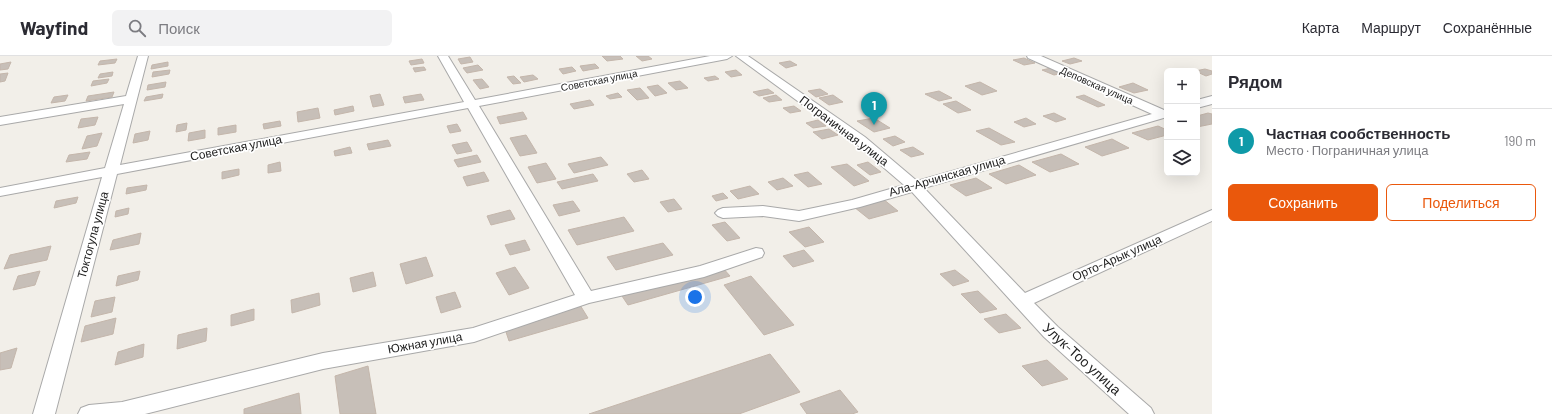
<!DOCTYPE html>
<html lang="ru">
<head>
<meta charset="utf-8">
<style>
	:root { --surface:#fff; --page:#f2f2f3; --text:#2b2b33; --muted:#7c7c81; --line:#e1e1e2; --accent:#ea580c }
	body { margin:0; font-family:Barlow,sans-serif; background:var(--page); color:var(--text) }
	.controls { position:absolute; right:12px; top:12px; display:grid; overflow:hidden; border-radius:6px; box-shadow:0 4px 16px #0002 }
	.controls button { width:36px; height:36px; display:grid; place-items:center; padding:0; border:0; border-bottom:1px solid var(--line); background:var(--surface); color:var(--text); font:20px sans-serif }
	.you { position:absolute; left:695px; top:241px; width:14px; height:14px; margin:-10px; border:3px solid #fff; border-radius:50%; background:#1a73e8; box-shadow:0 0 0 6px #1a73e833 }
	.badge { display:grid; place-items:center; width:26px; height:26px; border-radius:50%; background:var(--accent); color:#fff; font-size:13px; font-weight:700 }
	.pin { position:absolute; translate:-50% -33px; filter:drop-shadow(0 1px 2px #0008) }
	.pin::after { content:''; position:absolute; top:21px; width:14px; height:12px; background:inherit; clip-path:polygon(0 0,100% 0,50% 100%) }
	.list { margin:0; padding:0; list-style:none }
	h2 { display:flex; justify-content:space-between; align-items:center; height:52px; margin:0; padding:0 16px; font-size:17px }
	h2 small { font-size:13px; font-weight:400; color:var(--muted) }
	.list li { display:grid; grid-template-columns:26px 1fr auto; gap:12px; align-items:center; box-sizing:border-box; height:64px; padding:0 16px; border-top:1px solid var(--line) }
	.list b { display:block; font-size:15px; white-space:nowrap }
	.list p { margin:0; font-size:13px; white-space:nowrap; color:var(--muted) }
	.list em { font-size:13px; font-style:normal; color:var(--muted) }
	.actions { display:flex; gap:8px; padding:12px 16px }
	.actions a { flex:1; padding:9px 0; border:1px solid var(--accent); border-radius:6px; text-align:center; font-size:14px; color:var(--accent) }
	.actions .main { background:var(--accent); color:#fff }
	.icon { flex:none; width:22px; height:22px; fill:none; stroke:currentColor; stroke-width:2; stroke-linecap:round; stroke-linejoin:round }
	.map { position:relative; flex:none; width:1212px; height:358px; overflow:hidden }
	header { display:flex; align-items:center; gap:24px; box-sizing:border-box; height:56px; padding:0 20px; background:var(--surface); border-bottom:1px solid var(--line) }
	header strong { font-size:19px }
	nav { display:flex; gap:22px; margin-inline-start:auto; font-size:14px }
	.search { width:280px; height:36px; background:var(--page); display:flex; align-items:center; gap:10px; box-sizing:border-box; padding:0 14px; border-radius:6px; color:var(--muted); font-size:15px }
	main { display:flex }
	aside { flex:1; background:var(--surface) }
	.map>svg:first-child { display:block }
</style>
</head>
<body>
<header>
<strong>Wayfind</strong>
<div class="search"><svg class="icon" aria-label="search" viewBox="0 0 24 24"><circle cx="10" cy="10" r="6"/><path d="M15 15l6 6"/></svg>Поиск</div>
<nav><a>Карта</a><a>Маршрут</a><a>Сохранённые</a></nav>
</header>
<main>
<div class="map">
<svg width="1212" height="358" viewBox="0 0 1212 358">
	<rect width="100%" height="100%" fill="#f2efe9"/>
	<g fill="#c7bfb8" stroke="#c4b6ab">
		<path d="M602 0H620L623 3 607 5Z"/>
		<path d="M636 0H648L652 3 642 5Z"/>
		<path d="M470 1 473 6 461 8 458 3Z"/>
		<path d="M1024 2 1035 7 1024 9 1013 4Z"/>
		<path d="M1074 2 1082 5 1070 8 1062 5Z"/>
		<path d="M117 3 115 7 98 9 100 5Z"/>
		<path d="M422 3 424 7 411 9 409 5Z"/>
		<path d="M790 5 797 9 786 12 779 7Z"/>
		<path d="M11 6 8 13 0 14V8Z"/>
		<path d="M168 6V10L151 13 152 9Z"/>
		<path d="M595 8 599 12 583 15 580 10Z"/>
		<path d="M478 9 483 14 467 17 463 12Z"/>
		<path d="M424 11 426 14 415 16 413 12Z"/>
		<path d="M572 11 576 15 563 18 559 13Z"/>
		<path d="M1051 12 1063 17 1054 19 1042 14Z"/>
		<path d="M1205 13 1212 15V18L1206 20 1195 15Z"/>
		<path d="M170 14 169 18 152 21 153 16Z"/>
		<path d="M736 14 742 19 731 21 725 16Z"/>
		<path d="M113 16 112 20 98 22 100 18Z"/>
		<path d="M8 17 5 25 0 26V18Z"/>
		<path d="M533 19 538 23 524 26 520 21Z"/>
		<path d="M514 20 521 27 513 28 507 21Z"/>
		<path d="M715 20 719 23 708 25 704 22Z"/>
		<path d="M109 23 107 27 91 30 93 25Z"/>
		<path d="M482 23 489 31 480 33 473 24Z"/>
		<path d="M680 25 688 32 676 34 668 27Z"/>
		<path d="M166 26 165 31 147 34 148 29Z"/>
		<path d="M980 26 997 35 982 39 965 30Z"/>
		<path d="M1133 27 1148 34 1134 37 1119 31Z"/>
		<path d="M658 29 667 37 655 40 647 31Z"/>
		<path d="M640 32 649 42 637 44 627 34Z"/>
		<path d="M768 33 774 37 759 40 753 36Z"/>
		<path d="M820 33 828 38 816 41 808 35Z"/>
		<path d="M939 35 952 42 939 45 925 38Z"/>
		<path d="M114 36 112 41 86 45 88 40Z"/>
		<path d="M618 37 622 41 610 43 606 40Z"/>
		<path d="M163 38 162 42 144 45 146 41Z"/>
		<path d="M380 38 384 49 373 51 370 40Z"/>
		<path d="M421 38 424 44 405 47 403 41Z"/>
		<path d="M68 39 65 45 51 47 54 41Z"/>
		<path d="M776 39 782 44 769 46 763 42Z"/>
		<path d="M833 39 843 46 829 49 819 42Z"/>
		<path d="M1084 39 1105 49 1098 51 1076 41Z"/>
		<path d="M590 44 594 49 574 53 570 48Z"/>
		<path d="M956 45 971 54 958 57 943 48Z"/>
		<path d="M353 50 354 55 335 59 334 54Z"/>
		<path d="M794 50 801 55 790 57 783 52Z"/>
		<path d="M318 52 320 62 298 66 297 56Z"/>
		<path d="M523 56 527 63 500 68 497 61Z"/>
		<path d="M1054 57 1066 63 1056 66 1043 60Z"/>
		<path d="M1208 57 1212 58V68L1197 71V60Z"/>
		<path d="M98 61 95 69 78 72 81 63Z"/>
		<path d="M874 62 890 72 874 76 857 65Z"/>
		<path d="M1026 62 1036 68 1024 71 1014 66Z"/>
		<path d="M818 64 826 70 813 72 806 67Z"/>
		<path d="M280 65 281 70 264 73 263 68Z"/>
		<path d="M187 67 186 74 176 76 177 69Z"/>
		<path d="M457 68 461 75 450 77 447 70Z"/>
		<path d="M236 69V76L218 79V72Z"/>
		<path d="M1158 70 1167 74V79L1148 84 1132 77Z"/>
		<path d="M989 72 1015 86 1001 89 976 75Z"/>
		<path d="M829 73 838 79 822 83 813 76Z"/>
		<path d="M205 74V82L188 85 189 77Z"/>
		<path d="M150 75 148 84 133 87 135 78Z"/>
		<path d="M102 77 97 90 82 93 87 80Z"/>
		<path d="M526 79 537 97 520 100 510 82Z"/>
		<path d="M895 80 905 86 893 90 883 83Z"/>
		<path d="M1112 83 1129 92 1102 100 1085 91Z"/>
		<path d="M388 84 391 90 369 94 367 88Z"/>
		<path d="M467 86 472 95 457 98 452 89Z"/>
		<path d="M350 91 352 97 335 100 334 95Z"/>
		<path d="M913 91 924 98 911 101 900 94Z"/>
		<path d="M90 96 87 103 66 106 69 99Z"/>
		<path d="M1061 98 1079 108 1050 116 1032 106Z"/>
		<path d="M477 99 481 106 458 111 454 104Z"/>
		<path d="M601 101 608 109 574 117 568 108Z"/>
		<path d="M280 106 281 115 268 117V109Z"/>
		<path d="M868 106 881 116 870 119 857 109Z"/>
		<path d="M546 107 556 123 537 127 528 111Z"/>
		<path d="M847 108 869 125 854 130 831 111Z"/>
		<path d="M1019 109 1036 119 1006 128 989 118Z"/>
		<path d="M239 113V119L222 123V116Z"/>
		<path d="M642 114 649 123 634 126 627 118Z"/>
		<path d="M484 116 489 125 467 130 463 121Z"/>
		<path d="M808 116 822 128 808 131 794 119Z"/>
		<path d="M593 118 598 125 562 133 557 126Z"/>
		<path d="M783 122 793 130 777 134 768 126Z"/>
		<path d="M976 122 992 132 966 140 950 129Z"/>
		<path d="M147 129 146 134 126 138 127 132Z"/>
		<path d="M750 130 759 138 738 143 730 135Z"/>
		<path d="M723 137 728 142 716 145 712 140Z"/>
		<path d="M78 141 76 147 54 152 56 145Z"/>
		<path d="M674 143 682 153 668 156 660 146Z"/>
		<path d="M883 143 898 155 869 163 854 151Z"/>
		<path d="M573 145 580 155 559 160 553 149Z"/>
		<path d="M129 152 128 158 115 161 116 155Z"/>
		<path d="M510 154 515 163 491 169 487 160Z"/>
		<path d="M624 161 634 175 577 189 568 174Z"/>
		<path d="M725 166 740 182 727 185 712 169Z"/>
		<path d="M809 171 824 186 805 191 789 176Z"/>
		<path d="M141 177 139 188 110 194 113 184Z"/>
		<path d="M525 184 530 194 510 199 505 189Z"/>
		<path d="M663 187 673 199 616 214 607 201Z"/>
		<path d="M51 190 47 204 4 213 10 199Z"/>
		<path d="M804 194 814 205 793 211 783 200Z"/>
		<path d="M426 201 433 220 406 228 400 208Z"/>
		<path d="M515 211 529 232 509 239 496 217Z"/>
		<path d="M722 211 730 220 628 249 622 240Z"/>
		<path d="M955 214 969 225 953 230 940 218Z"/>
		<path d="M40 215 35 229 13 234 18 220Z"/>
		<path d="M140 215 138 224 116 230 118 220Z"/>
		<path d="M373 216 376 230 353 236 350 222Z"/>
		<path d="M751 220 794 269 764 279 724 229Z"/>
		<path d="M978 235 997 253 980 257 961 238Z"/>
		<path d="M455 236 461 251 441 257 436 241Z"/>
		<path d="M319 237 320 249 292 257 291 244Z"/>
		<path d="M115 241 112 256 91 261 95 245Z"/>
		<path d="M580 249 588 262 509 285 504 270Z"/>
		<path d="M254 253V264L231 270V259Z"/>
		<path d="M1006 258 1021 272 999 277 984 263Z"/>
		<path d="M116 262 113 278 81 286 85 270Z"/>
		<path d="M207 272 206 285 177 293 178 279Z"/>
		<path d="M144 288 143 301 115 309 118 296Z"/>
		<path d="M17 292 11 312 0 314V297Z"/>
		<path d="M770 298 800 336 739 358H589Z"/>
		<path d="M1047 304 1068 323 1042 330 1022 310Z"/>
		<path d="M368 310 376 358H340L335 320Z"/>
		<path d="M840 334 858 356 852 358H807L800 348Z"/>
		<path d="M299 337 301 358H244V353Z"/>
	</g>
	<g fill="none" stroke-linecap="round" stroke-linejoin="round">
		<g stroke="#a9a9a9" stroke-width="2">
			<g id="minor">
				<path d="M138 0H148L120 109 464 46 438 0H448L475 44 710 0H732L727 3 479 50 591 235 700 210 756 192 762 193 764 197 762 201 704 221 589 247 474 286 323 313 145 358H78L81 352 89 349 122 346 323 297 473 272 575 239 468 52 117 118 55 358H33L102 121 0 140V132L105 112 124 48 0 69V61L126 40Z"/>
				<path d="M736 0H748L865 81 917 125 1152 58 1028 2 1027 0H1041L1164 54 1167 53V61L924 132 1025 237 1212 154V165L1034 247 1058 271 1151 352 1154 358H1129L1044 281 912 136 860 151 799 165 763 160 723 162 718 160 715 157 718 154 723 152 763 150 799 155 852 144 904 129 855 87Z"/>
				<path d="M1212 40V48L1197 52V44Z"/>
			</g>
		</g>
		<use href="#minor" fill="#fff" fill-rule="evenodd"/>
	</g>
	<g text-anchor="middle" stroke-width="3.5" stroke-linejoin="round" paint-order="stroke">
		<g font-size="10" fill="#222" stroke="#fff">
			<text transform="translate(599 24) rotate(-11)" y="4">Советская улица</text>
			<text transform="translate(1097 29) rotate(24)" y="4">Деповская улица</text>
		</g>
		<g font-size="12" fill="#222" stroke="#fff">
			<text transform="translate(844 75) rotate(37)" y="4">Пограничная улица</text>
			<text transform="translate(236 92) rotate(-11)" y="4">Советская улица</text>
			<text transform="translate(947 120) rotate(-16)" y="4">Ала-Арчинская улица</text>
			<text transform="translate(93 179) rotate(-75)" y="4">Токтогула улица</text>
			<text transform="translate(1117 202) rotate(-24)" y="4">Орто-Арык улица</text>
			<text transform="translate(425 287) rotate(-10)" y="4">Южная улица</text>
		</g>
		<g font-size="14" fill="#222" stroke="#fff">
			<text transform="translate(1082 303) rotate(42)" y="5">Улук-Тоо улица</text>
		</g>
	</g>
</svg>
<div class="controls">
<button>+</button>
<button>−</button>
<button><svg class="icon" aria-label="layers" viewBox="0 0 24 24"><path d="M12 4l9 5-9 5-9-5zM3 14l9 5 9-5"/></svg></button>
</div>
<div class="you"></div>
<div class="pin badge" style="left:874px;top:69px;background:#0f9aa8">1</div>
</div>
<aside>
<h2>Рядом<small></small></h2>
<ul class="list">
<li><span class="badge" style="background:#0f9aa8">1</span><div><b>Частная сообственность</b><p>Место · Пограничная улица</p></div><em>190 m</em></li>
</ul>
<div class="actions"><a class="main">Сохранить</a><a>Поделиться</a></div>
</aside>
</main>
</body>
</html>
